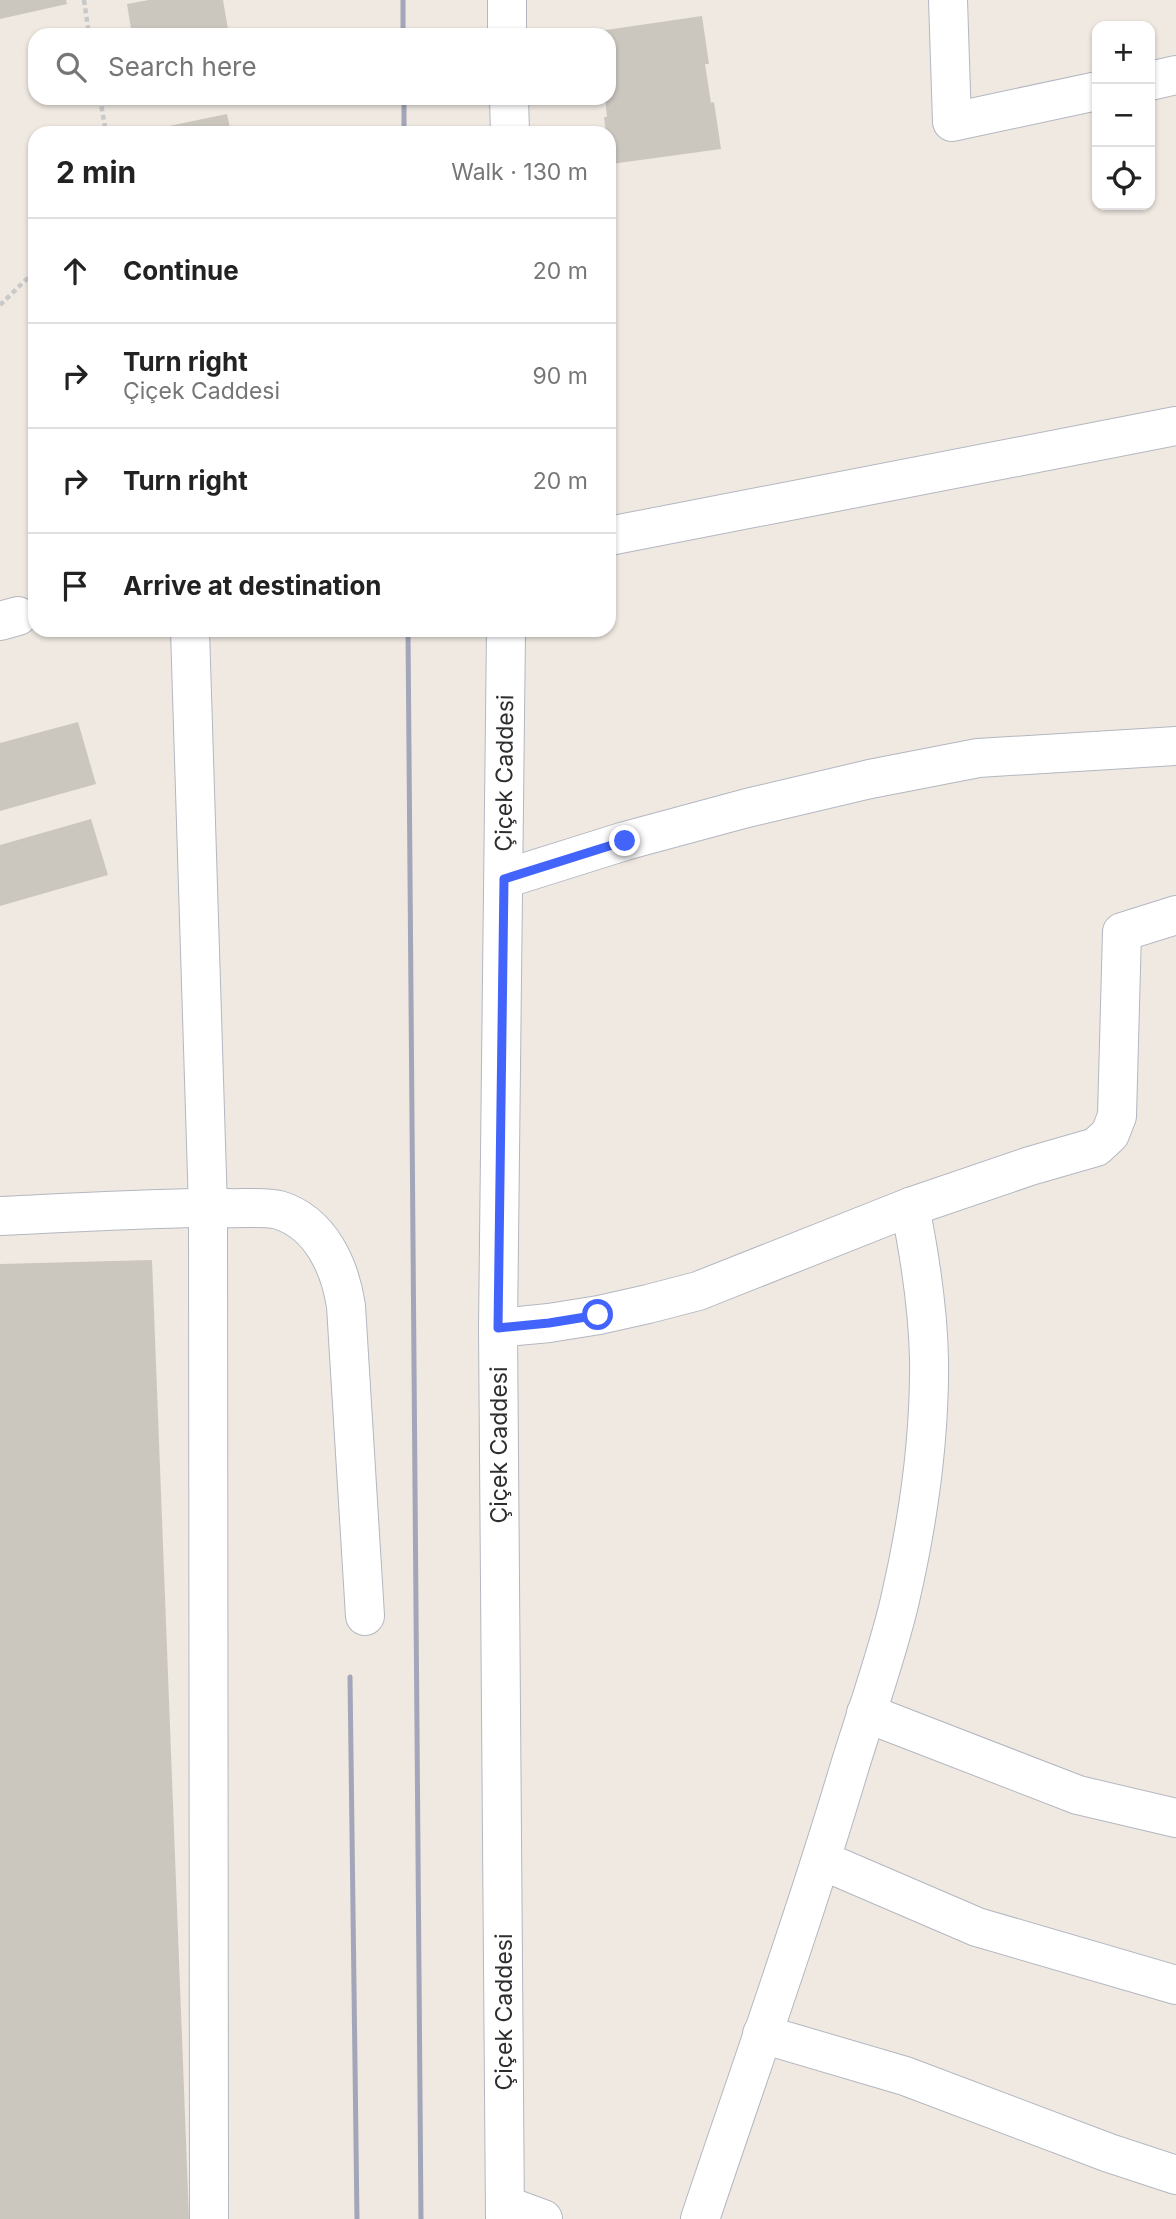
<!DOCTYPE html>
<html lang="en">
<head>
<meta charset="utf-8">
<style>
	:root { --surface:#fff; --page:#f6f6f6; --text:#222; --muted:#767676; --line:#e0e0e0 }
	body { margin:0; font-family:Inter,sans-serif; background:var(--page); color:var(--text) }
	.controls { position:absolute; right:21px; top:21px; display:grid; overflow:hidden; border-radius:14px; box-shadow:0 2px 5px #0004 }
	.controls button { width:63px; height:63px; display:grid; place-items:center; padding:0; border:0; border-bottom:2px solid var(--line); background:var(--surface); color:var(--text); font:35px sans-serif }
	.stop { position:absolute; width:21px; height:21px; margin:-16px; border:5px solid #4264fb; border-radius:50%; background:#fff }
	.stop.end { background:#4264fb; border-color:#fff; box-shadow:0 2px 7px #0008 }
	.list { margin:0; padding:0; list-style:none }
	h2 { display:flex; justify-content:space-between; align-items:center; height:91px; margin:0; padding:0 28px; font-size:30px }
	h2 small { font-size:23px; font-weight:400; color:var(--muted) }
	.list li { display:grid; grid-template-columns:46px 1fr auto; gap:21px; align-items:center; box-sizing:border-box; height:105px; padding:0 28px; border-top:2px solid var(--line) }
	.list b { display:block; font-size:26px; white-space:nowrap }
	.list p { margin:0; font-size:23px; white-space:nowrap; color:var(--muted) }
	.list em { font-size:23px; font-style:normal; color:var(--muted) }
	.icon { flex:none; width:38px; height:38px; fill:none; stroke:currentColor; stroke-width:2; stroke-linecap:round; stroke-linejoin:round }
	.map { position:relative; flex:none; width:1176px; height:2219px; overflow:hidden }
	.search { position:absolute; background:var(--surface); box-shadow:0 2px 5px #0004; left:28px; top:28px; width:588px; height:77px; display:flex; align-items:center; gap:18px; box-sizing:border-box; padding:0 24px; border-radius:21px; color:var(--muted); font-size:26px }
	.panel { position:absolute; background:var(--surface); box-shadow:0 2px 5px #0004; left:28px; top:126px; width:588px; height:511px; border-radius:21px }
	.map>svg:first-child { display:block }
</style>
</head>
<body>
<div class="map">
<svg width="1176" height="2219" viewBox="0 0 1176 2219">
	<rect width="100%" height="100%" fill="#efe9e1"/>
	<g fill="#cbc7bf">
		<path d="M0 0H66L67 4 0 19Z"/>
		<path d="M149 0H223L229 35H132L127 4Z"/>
		<path d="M702 16 709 64H705L711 103 714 102 721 149 611 164 609 133H606L604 117H607L605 98H609V35H593L592 32Z"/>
		<path d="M227 114 231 133H171L169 126Z"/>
		<path d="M78 722 96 784 0 811V743Z"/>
		<path d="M91 819 108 875 0 906V845Z"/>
		<path d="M152 1260 189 2219H0V1264Z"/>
	</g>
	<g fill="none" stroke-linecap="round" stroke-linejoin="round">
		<g stroke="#b4b7c1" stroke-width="40">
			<g id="minor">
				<path d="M507 0V35"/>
				<path d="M948 0 952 122 1097 91"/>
				<path d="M1150 81 1176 75"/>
				<path d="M509 98 510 133"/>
				<path d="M609 536 1176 426"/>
				<path d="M0 621 18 616"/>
				<path d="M190 630 208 1208 209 2219"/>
				<path d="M504 879 625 841 747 808 870 779 978 758 1176 746"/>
				<path d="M0 1216C75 1213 151 1207 226 1208 240 1209 266 1206 279 1210 321 1223 340 1267 346 1306L365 1616"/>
				<path d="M498 1328 549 1323 599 1315 648 1304 698 1291 910 1207 1030 1166 1096 1147 1110 1134 1117 1116 1122 932 1176 915"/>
				<path d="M866 1713 1078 1795 1176 1818"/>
				<path d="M821 1860 977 1927 1176 1985"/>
				<path d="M762 2034 905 2076 1109 2153 1176 2175"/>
				<path d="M505 2205 543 2219"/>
				<path id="s1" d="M505 2219 498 1328 506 630"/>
				<path d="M700 2219C750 2070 803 1922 848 1772 865 1716 887 1656 900 1600 918 1522 930 1439 929 1359 928 1307 920 1257 910 1207"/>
			</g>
		</g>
		<g stroke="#c9c9c9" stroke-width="4.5" stroke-dasharray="5 3.5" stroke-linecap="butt">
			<path d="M84 0 89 35"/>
			<path d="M100 98 106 133"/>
			<path d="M0 305 35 271"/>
		</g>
		<use href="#minor" stroke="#fff" stroke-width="38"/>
		<g stroke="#a3a6b8" stroke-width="5">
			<path d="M403 0V35"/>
			<path d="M404 98V133"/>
			<path d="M408 630 421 2219"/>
			<path d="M350 1677 357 2219"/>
		</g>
	</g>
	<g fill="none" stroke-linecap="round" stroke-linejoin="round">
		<path stroke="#4264fb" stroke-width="9" d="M598 1315 549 1323 498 1328 504 879 625 841"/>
	</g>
	<g text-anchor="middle" stroke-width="7" stroke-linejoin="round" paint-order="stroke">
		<g font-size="23" fill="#2e2e2e" stroke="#fff">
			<text dy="8" stroke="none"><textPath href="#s1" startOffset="1446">Çiçek Caddesi</textPath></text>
			<text transform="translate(499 1445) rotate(-90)" y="8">Çiçek Caddesi</text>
			<text transform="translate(504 2012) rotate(-90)" y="8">Çiçek Caddesi</text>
		</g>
	</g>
</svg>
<div class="controls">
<button>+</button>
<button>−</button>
<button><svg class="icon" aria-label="locate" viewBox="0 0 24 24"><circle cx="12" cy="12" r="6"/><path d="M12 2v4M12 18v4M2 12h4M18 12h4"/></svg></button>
</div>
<div class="stop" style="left:598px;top:1315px"></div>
<div class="stop end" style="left:625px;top:841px"></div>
<div class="search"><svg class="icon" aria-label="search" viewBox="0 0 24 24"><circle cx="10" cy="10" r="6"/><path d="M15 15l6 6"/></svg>Search here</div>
<section class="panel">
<h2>2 min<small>Walk · 130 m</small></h2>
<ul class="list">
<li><svg class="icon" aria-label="ahead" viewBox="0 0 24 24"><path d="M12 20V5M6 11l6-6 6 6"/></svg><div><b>Continue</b></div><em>20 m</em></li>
<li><svg class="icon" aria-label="right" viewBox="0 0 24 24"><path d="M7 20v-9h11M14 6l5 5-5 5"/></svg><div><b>Turn right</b><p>Çiçek Caddesi</p></div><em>90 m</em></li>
<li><svg class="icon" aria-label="right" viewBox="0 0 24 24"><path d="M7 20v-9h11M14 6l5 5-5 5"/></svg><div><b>Turn right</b></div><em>20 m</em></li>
<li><svg class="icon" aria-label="arrive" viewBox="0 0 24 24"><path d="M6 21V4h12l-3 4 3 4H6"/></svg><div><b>Arrive at destination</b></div></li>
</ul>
</section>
</div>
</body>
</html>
